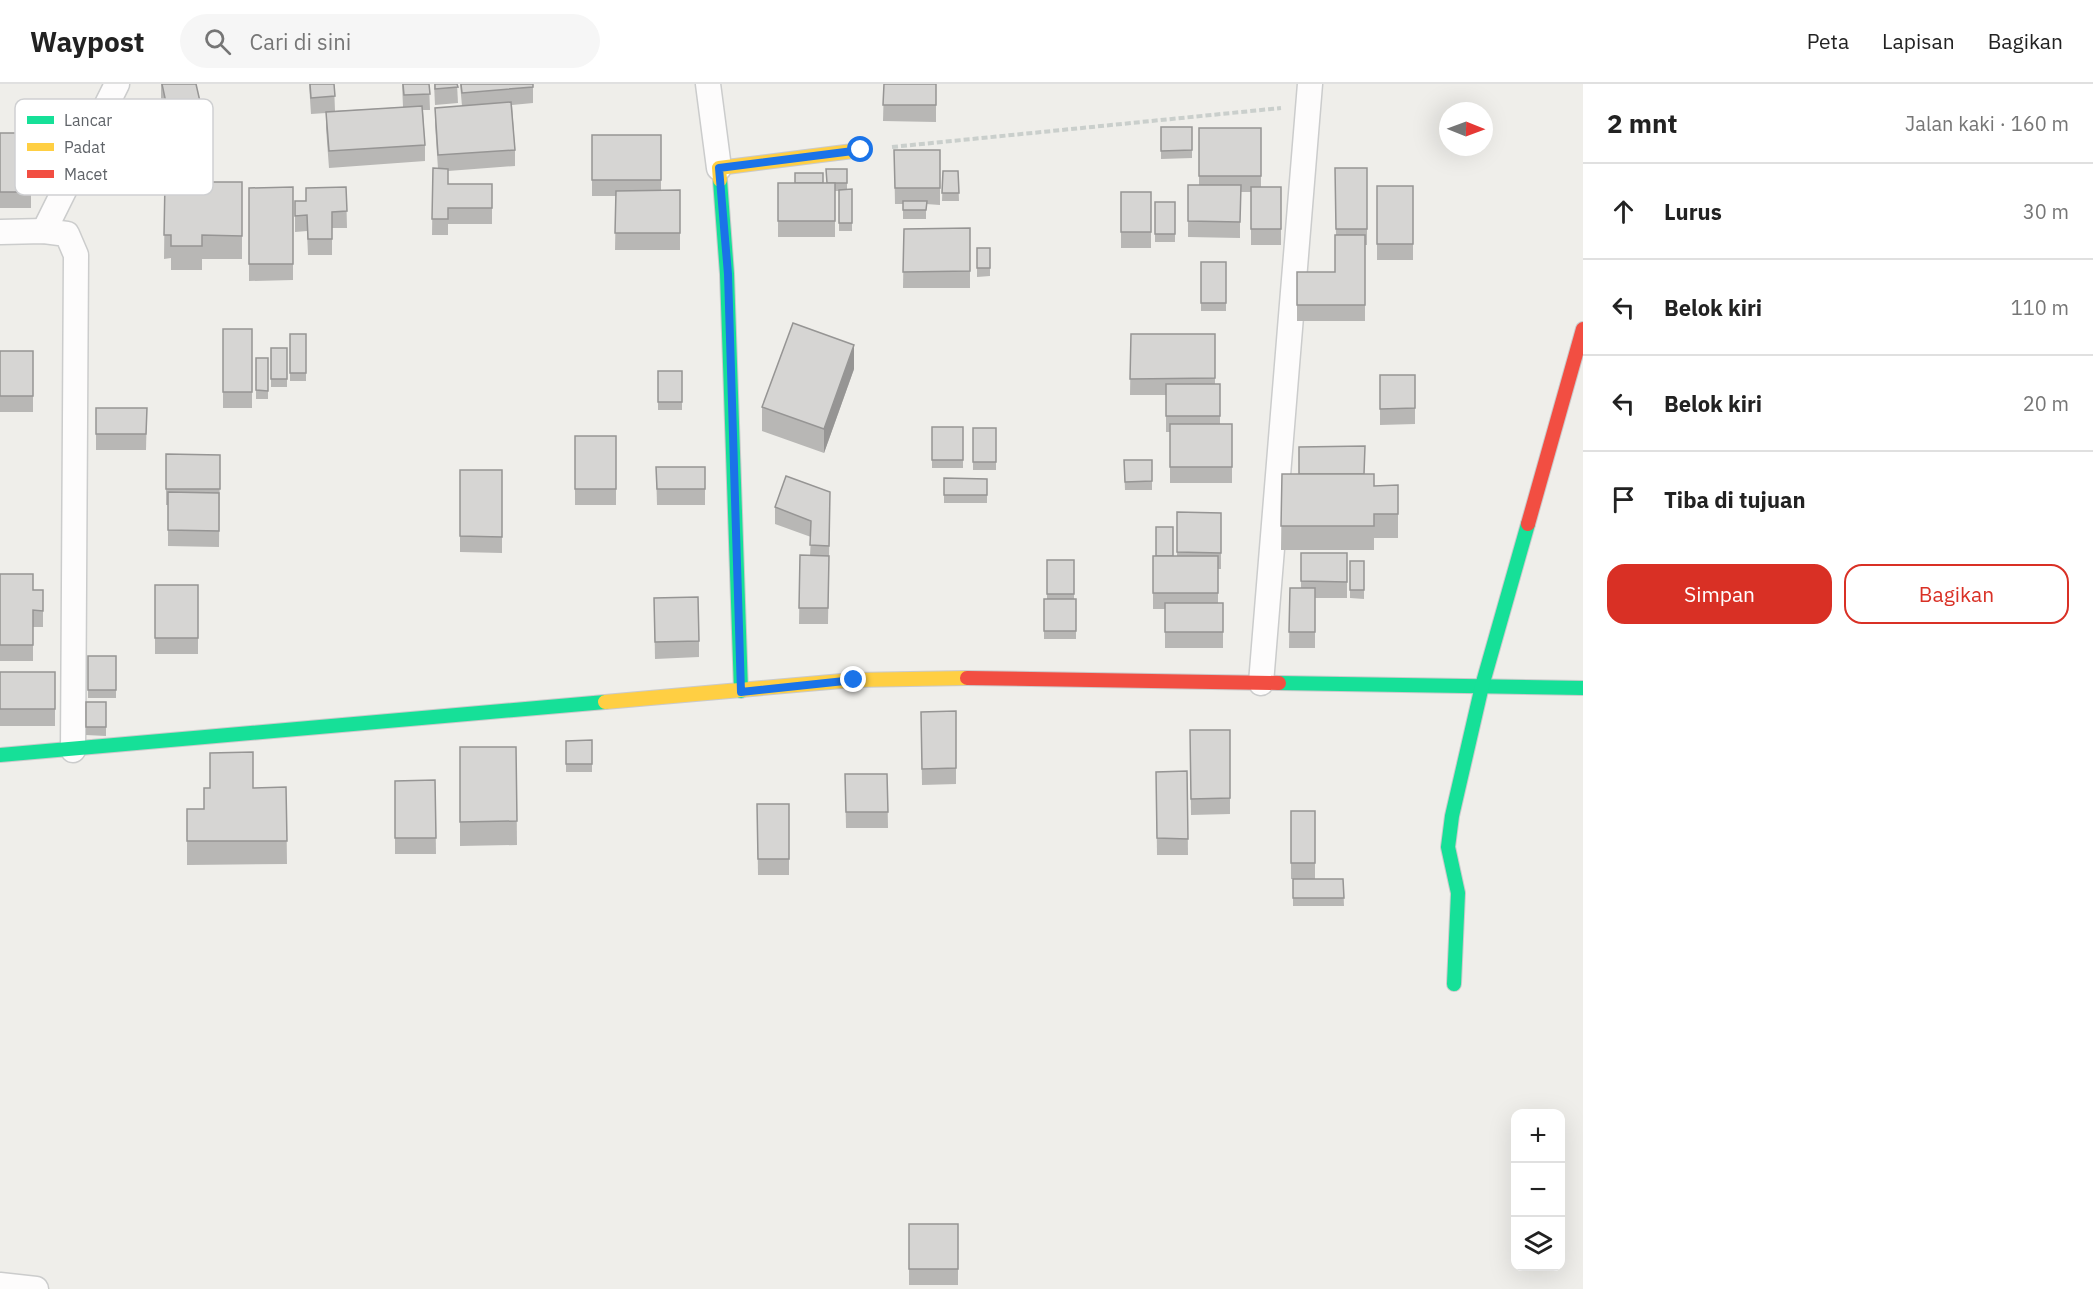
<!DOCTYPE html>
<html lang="id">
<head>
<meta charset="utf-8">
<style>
	:root { --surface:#fff; --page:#f6f6f6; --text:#222; --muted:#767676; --line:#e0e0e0; --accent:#d93025 }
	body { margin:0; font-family:"IBM Plex Sans",sans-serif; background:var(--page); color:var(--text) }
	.controls { position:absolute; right:18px; bottom:18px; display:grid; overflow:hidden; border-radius:12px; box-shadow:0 6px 24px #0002 }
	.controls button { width:54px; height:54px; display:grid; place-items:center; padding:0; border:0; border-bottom:2px solid var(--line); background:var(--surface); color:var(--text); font:30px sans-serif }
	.compass { position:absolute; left:1439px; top:18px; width:54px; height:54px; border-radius:50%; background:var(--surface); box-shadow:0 6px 24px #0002; rotate:91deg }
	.stop { position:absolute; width:18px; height:18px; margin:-14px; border:4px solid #1a73e8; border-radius:50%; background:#fff }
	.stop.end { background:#1a73e8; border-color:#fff; box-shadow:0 2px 6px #0008 }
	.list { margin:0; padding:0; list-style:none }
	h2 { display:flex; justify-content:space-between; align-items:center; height:78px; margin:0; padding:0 24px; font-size:26px }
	h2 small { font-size:20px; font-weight:400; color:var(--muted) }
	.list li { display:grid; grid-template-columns:39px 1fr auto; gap:18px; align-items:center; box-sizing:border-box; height:96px; padding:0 24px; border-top:2px solid var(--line) }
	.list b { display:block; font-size:22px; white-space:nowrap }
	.list em { font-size:20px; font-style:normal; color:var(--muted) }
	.actions { display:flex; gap:12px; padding:18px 24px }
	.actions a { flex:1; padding:14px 0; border:2px solid var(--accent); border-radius:18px; text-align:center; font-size:21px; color:var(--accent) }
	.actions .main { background:var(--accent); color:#fff }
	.icon { flex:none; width:33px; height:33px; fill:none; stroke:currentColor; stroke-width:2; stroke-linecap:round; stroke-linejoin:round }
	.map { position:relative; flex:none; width:1583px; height:1205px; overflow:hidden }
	header { display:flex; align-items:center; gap:36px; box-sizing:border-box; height:84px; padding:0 30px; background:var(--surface); border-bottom:2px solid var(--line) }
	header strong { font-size:28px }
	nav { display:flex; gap:33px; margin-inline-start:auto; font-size:21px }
	.search { width:420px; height:54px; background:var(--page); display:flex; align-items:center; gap:15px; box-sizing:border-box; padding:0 21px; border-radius:33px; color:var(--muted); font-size:22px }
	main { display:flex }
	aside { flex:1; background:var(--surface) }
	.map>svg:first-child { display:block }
</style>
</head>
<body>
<header>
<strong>Waypost</strong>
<div class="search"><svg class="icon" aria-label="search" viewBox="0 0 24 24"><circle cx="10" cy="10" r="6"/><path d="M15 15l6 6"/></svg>Cari di sini</div>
<nav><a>Peta</a><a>Lapisan</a><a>Bagikan</a></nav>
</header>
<main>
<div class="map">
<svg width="1583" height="1205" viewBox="0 0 1583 1205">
	<rect width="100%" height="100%" fill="#efeeea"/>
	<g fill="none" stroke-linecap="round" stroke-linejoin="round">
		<g stroke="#cbcccc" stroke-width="27">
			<g id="street">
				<path d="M708 0 719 84"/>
				<path d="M44 147 117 0"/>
				<path d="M0 148 44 147 67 150 76 171 73 666"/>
				<path d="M1261 599 1310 0"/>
				<path d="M0 1201 36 1205"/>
			</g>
		</g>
		<g stroke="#cacacb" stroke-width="16">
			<g id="fast">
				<path d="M720 96 727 190 741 607"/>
				<path d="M1279 599 1583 604"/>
				<path d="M0 671 605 618"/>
				<path d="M1454 900 1458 809 1448 763 1452 732 1482 602 1528 440"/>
			</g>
		</g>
		<g stroke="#cacacb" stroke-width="16">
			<g id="slow">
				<path d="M720 96 719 84 861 66"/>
				<path d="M605 618 853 596 967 594"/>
			</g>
		</g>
		<g stroke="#cacacb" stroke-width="16">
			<g id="jam">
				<path d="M1528 440 1583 245"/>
				<path d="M967 594 1279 599"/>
			</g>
		</g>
		<path stroke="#cacfcc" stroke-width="4" stroke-dasharray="6 3" stroke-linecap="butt" d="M892 63 1281 24"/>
		<use href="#street" stroke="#fdfcfc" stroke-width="24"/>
		<use href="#fast" stroke="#16e098" stroke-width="14"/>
		<use href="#slow" stroke="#ffcf43" stroke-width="14"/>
		<use href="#jam" stroke="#f24e42" stroke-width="14"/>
	</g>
	<g fill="#b8b7b5">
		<path d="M161 0H196L207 64 174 72 161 14Z"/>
		<path d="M309 0H334L335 27 403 23 402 0H429L430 26H423L425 61V77L329 84 326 44V29L311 30Z"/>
		<path d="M434 0H457L458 19 435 21Z"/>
		<path d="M460 0H533V19L512 21 515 66V82L448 87V100H492V140H448V151H432L433 84 438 85 435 40V24L462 22Z"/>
		<path d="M884 0H936V38L883 37Z"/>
		<path d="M1161 43H1192V74L1161 75Z"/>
		<path d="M1199 44H1261V103H1281V161H1251V108H1240V154L1188 153V101H1199Z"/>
		<rect x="0" y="49" width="31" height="75"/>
		<path d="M592 51H661V107L680 106V166H615L616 112H592Z"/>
		<path d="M894 66H940V121L926 120V135H903V120H895Z"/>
		<path d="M1335 84H1367V161H1365V237H1297V188H1335L1336 151Z"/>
		<path d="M847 85V105H852V147H839V107H835V153H778V99H826Z"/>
		<path d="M943 87H958L959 117H942Z"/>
		<path d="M165 98H242V175H202V186H171V174L164 175Z"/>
		<rect x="1377" y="102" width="36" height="74"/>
		<path d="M293 103V196L249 197V104Z"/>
		<path d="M346 103 347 144H332V171H308L307 147 295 148V117H306Z"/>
		<rect x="1121" y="108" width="30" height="56"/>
		<rect x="1155" y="118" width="20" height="40"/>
		<path d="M970 144V204H903L904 145Z"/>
		<path d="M977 164H990V192L977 193Z"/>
		<rect x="1201" y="178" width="25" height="49"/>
		<rect x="223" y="245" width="29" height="79"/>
		<rect x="290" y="250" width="16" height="47"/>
		<path d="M1131 250H1215V300H1220V340H1232V399H1170V348H1166V311H1130Z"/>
		<rect x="271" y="264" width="16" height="39"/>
		<rect x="0" y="267" width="33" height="61"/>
		<rect x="256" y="274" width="12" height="41"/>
		<path d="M854 285 824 369 762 347V323Z"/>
		<rect x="658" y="287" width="24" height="39"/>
		<path d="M1380 291H1415V340L1380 341Z"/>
		<path d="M96 324H147L146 366H96Z"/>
		<rect x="932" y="343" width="31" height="41"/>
		<rect x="973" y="344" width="23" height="42"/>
		<rect x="575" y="352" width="41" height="69"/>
		<path d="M166 370 220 371 219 463 168 462V421H166Z"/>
		<path d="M1124 376H1152V406H1125Z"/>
		<path d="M656 383H705V421H657Z"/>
		<path d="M460 386H502V469L460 468Z"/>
		<path d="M1282 390H1365L1374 402 1398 401V454H1374V466H1281Z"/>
		<path d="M944 394 987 395V419H944Z"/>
		<path d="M830 408 828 540H799L800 471 810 472 811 453 775 440V423Z"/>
		<path d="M1177 428 1221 429V485H1218V519H1223V564H1165V525H1153V472H1177Z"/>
		<path d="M1301 469H1347V514H1315V564H1289L1290 504H1301Z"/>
		<path d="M1047 476H1074V515H1076V555H1044V515H1047Z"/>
		<path d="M1350 477H1364V515L1350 514Z"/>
		<path d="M0 490 33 506H43V543H33V577H0Z"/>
		<rect x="155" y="501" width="43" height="69"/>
		<path d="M654 514 699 557V573L655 575Z"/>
		<rect x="88" y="572" width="28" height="42"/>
		<rect x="0" y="588" width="55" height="54"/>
		<path d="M106 618V652L86 651V643Z"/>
		<path d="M956 627V700L922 701 921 628Z"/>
		<path d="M1190 646H1230V730L1191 731Z"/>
		<path d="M592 656V688H566V657Z"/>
		<path d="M460 663H516L517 761 460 762Z"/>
		<path d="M1187 687 1188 771H1157L1156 688Z"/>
		<path d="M845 690H887L888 744H846Z"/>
		<path d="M435 696 436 770H395V697Z"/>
		<path d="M286 703 287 780 187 781V725H204L253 704Z"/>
		<path d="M757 720H789V791H758Z"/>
		<path d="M1291 727H1315V795H1343L1344 822H1293V795H1291Z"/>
		<rect x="909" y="1140" width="49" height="61"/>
	</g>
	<g fill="#969594">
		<path d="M207 48V64L174 72V56Z"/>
		<path d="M854 261V285L824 369V345Z"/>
	</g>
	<g fill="#d6d5d3" stroke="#969594" stroke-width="1.5">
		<path d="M162 0H196L207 48 174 56Z"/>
		<path d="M310 0H334L335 12 311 14Z"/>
		<path d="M403 0H429L430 10 404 11Z"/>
		<path d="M435 0H457L458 3 435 5Z"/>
		<path d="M461 0H533V3L462 9Z"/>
		<path d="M884 0H936V21H883Z"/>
		<path d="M511 18 515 66 438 71 435 24Z"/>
		<path d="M422 22 425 61 329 67 326 28Z"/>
		<path d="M1161 43H1192V66L1161 67Z"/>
		<rect x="1199" y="44" width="62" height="48"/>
		<rect x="0" y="49" width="31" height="59"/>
		<rect x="592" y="51" width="69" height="45"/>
		<path d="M894 66H940V104H895Z"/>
		<path d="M433 84 448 85V100H492V124H448V135H432Z"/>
		<path d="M1335 84H1367V145H1336Z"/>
		<path d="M826 85H847V99H827Z"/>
		<path d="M943 87H958L959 109H942Z"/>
		<rect x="795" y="89" width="28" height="10"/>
		<path d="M165 98H242V152L202 151V162H171V151H164Z"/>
		<rect x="778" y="99" width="57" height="38"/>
		<path d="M1188 101H1241L1240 138 1188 137Z"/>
		<rect x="1377" y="102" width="36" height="58"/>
		<path d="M293 103V180H249V104Z"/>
		<path d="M346 103 347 127 332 128V155H308L307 131 295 132V117H306V104Z"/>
		<rect x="1251" y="103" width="30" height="42"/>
		<path d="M852 105V139H839V106Z"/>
		<path d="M680 106V149H615L616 107Z"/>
		<rect x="1121" y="108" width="30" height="40"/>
		<path d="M903 117H927L926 126H903Z"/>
		<rect x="1155" y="118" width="20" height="32"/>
		<path d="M970 144V187L903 188 904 145Z"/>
		<path d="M1335 151H1365V221H1297V188H1335Z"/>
		<rect x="977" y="164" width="13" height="20"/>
		<rect x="1201" y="178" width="25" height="41"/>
		<path d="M793 239 854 261 824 345 762 323Z"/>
		<rect x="223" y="245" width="29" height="63"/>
		<rect x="290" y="250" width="16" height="39"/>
		<path d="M1131 250H1215V294L1130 295Z"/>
		<rect x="271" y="264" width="16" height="31"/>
		<rect x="0" y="267" width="33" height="45"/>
		<path d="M256 274H268V307L256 306Z"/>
		<rect x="658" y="287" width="24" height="31"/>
		<path d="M1380 291H1415V324L1380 325Z"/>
		<rect x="1166" y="300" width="54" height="32"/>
		<path d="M96 324H147L146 350H96Z"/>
		<rect x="1170" y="340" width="62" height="43"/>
		<rect x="932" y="343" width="31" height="33"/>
		<rect x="973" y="344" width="23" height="34"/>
		<rect x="575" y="352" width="41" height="53"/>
		<path d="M1365 362 1364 390H1299V363Z"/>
		<path d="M166 370 220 371V405H166Z"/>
		<path d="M1124 376H1152V397L1125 398Z"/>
		<path d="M656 383H705V405H657Z"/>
		<path d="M460 386H502V453L460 452Z"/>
		<path d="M1282 390H1374V402L1398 401V430H1374V442H1281Z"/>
		<path d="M786 392 830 408 829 462 810 461 811 437 775 423Z"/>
		<path d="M944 394 987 395V411H944Z"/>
		<path d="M168 408 219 409V447L168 446Z"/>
		<path d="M1177 428 1221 429V469L1177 468Z"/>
		<rect x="1156" y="443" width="17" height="29"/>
		<path d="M1301 469H1347V498L1301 497Z"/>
		<path d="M800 471 829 472 828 524H799Z"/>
		<rect x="1153" y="472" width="65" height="37"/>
		<rect x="1047" y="476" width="27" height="34"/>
		<rect x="1350" y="477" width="14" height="29"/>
		<path d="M0 490H33V506H43V527L33 526V561H0Z"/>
		<rect x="155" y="501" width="43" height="53"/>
		<path d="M1290 504H1315V548H1289Z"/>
		<path d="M698 513 699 557 655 558 654 514Z"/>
		<rect x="1044" y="515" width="32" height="32"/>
		<rect x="1165" y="519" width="58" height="29"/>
		<rect x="88" y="572" width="28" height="34"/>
		<rect x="0" y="588" width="55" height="37"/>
		<rect x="86" y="618" width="20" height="25"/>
		<path d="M956 627V684L922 685 921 628Z"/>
		<path d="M1190 646H1230V714L1191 715Z"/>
		<path d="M592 656V680H566V657Z"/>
		<path d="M460 663H516L517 737 460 738Z"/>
		<path d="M253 668V704L286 703 287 757H187V725H204V704H210V669Z"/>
		<path d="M1187 687 1188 755 1157 754 1156 688Z"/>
		<path d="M845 690H887L888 728H846Z"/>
		<path d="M435 696 436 754H395V697Z"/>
		<path d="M757 720H789V775H758Z"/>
		<rect x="1291" y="727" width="24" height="52"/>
		<path d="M1293 795H1343L1344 814H1293Z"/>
		<rect x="909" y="1140" width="49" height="45"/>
	</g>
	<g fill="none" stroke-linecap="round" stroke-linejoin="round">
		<path stroke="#1a73e8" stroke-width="8" d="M854 596 741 608 728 190 719 84 861 66"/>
	</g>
	<rect x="15" y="15" width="198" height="96" rx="9" fill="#fff" stroke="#cfd0d2" stroke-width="1.5"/>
	<rect x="27" y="32" width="27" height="8" fill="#16e098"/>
	<rect x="27" y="59" width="27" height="8" fill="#ffcf43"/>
	<rect x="27" y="86" width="27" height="8" fill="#f24e42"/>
	<g font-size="16" fill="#5f6368">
		<text x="64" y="42">Lancar</text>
		<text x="64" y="69">Padat</text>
		<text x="64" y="96">Macet</text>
	</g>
</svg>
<div class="controls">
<button>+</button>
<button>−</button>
<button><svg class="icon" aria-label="layers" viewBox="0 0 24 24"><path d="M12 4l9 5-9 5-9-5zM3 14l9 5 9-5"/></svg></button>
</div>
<svg class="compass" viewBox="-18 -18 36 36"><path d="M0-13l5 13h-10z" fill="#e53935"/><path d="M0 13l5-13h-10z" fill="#767676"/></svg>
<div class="stop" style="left:861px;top:66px"></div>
<div class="stop end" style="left:854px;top:596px"></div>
</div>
<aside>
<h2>2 mnt<small>Jalan kaki · 160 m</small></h2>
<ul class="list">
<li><svg class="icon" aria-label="ahead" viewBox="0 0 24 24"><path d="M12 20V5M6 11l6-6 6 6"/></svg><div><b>Lurus</b></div><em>30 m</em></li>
<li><svg class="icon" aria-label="left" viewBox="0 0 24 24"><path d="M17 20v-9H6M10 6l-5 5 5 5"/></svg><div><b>Belok kiri</b></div><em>110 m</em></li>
<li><svg class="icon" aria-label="left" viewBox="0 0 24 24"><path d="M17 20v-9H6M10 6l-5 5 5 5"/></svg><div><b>Belok kiri</b></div><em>20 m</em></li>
<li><svg class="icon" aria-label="arrive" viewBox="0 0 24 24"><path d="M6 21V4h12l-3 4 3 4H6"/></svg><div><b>Tiba di tujuan</b></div></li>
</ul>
<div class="actions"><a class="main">Simpan</a><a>Bagikan</a></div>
</aside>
</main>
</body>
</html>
